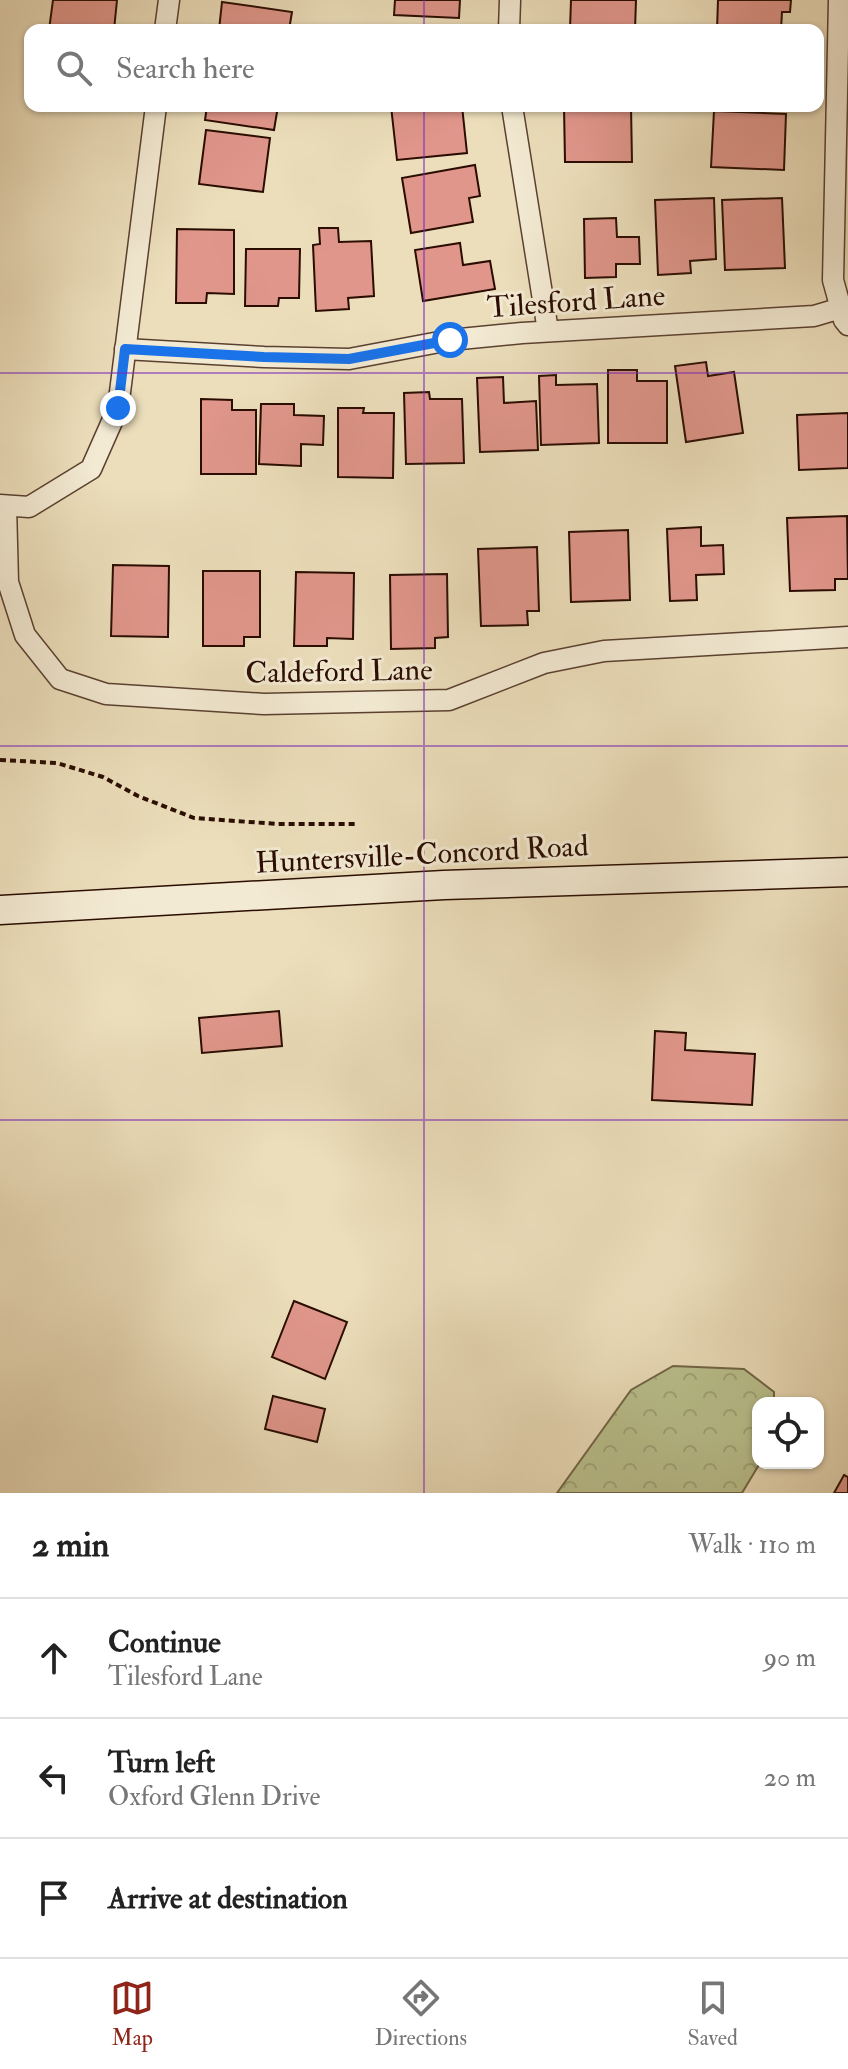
<!DOCTYPE html>
<html lang="en">
<head>
<meta charset="utf-8">
<style>
	:root { --surface:#fff; --page:#f2f2f2; --text:#222; --muted:#767676; --line:#e0e0e0; --accent:#8f2418 }
	body { margin:0; font-family:"IM FELL Double Pica",serif; background:var(--page); color:var(--text) }
	.controls { position:absolute; right:24px; bottom:24px; display:grid; overflow:hidden; border-radius:16px; box-shadow:0 2px 6px #0004 }
	.controls button { width:72px; height:72px; display:grid; place-items:center; padding:0; border:0; border-bottom:2px solid var(--line); background:var(--surface); color:var(--text); font:40px sans-serif }
	.stop { position:absolute; width:24px; height:24px; margin:-18px; border:6px solid #1a73e8; border-radius:50%; background:#fff }
	.stop.end { background:#1a73e8; border-color:#fff; box-shadow:0 2px 8px #0008 }
	.list { margin:0; padding:0; list-style:none }
	h2 { display:flex; justify-content:space-between; align-items:center; height:104px; margin:0; padding:0 32px; font-size:34px }
	h2 small { font-size:26px; font-weight:400; color:var(--muted) }
	.list li { display:grid; grid-template-columns:52px 1fr auto; gap:24px; align-items:center; box-sizing:border-box; height:120px; padding:0 32px; border-top:2px solid var(--line) }
	.list b { display:block; font-size:30px; white-space:nowrap }
	.list p { margin:0; font-size:26px; white-space:nowrap; color:var(--muted) }
	.list em { font-size:26px; font-style:normal; color:var(--muted) }
	.icon { flex:none; width:44px; height:44px; fill:none; stroke:currentColor; stroke-width:2; stroke-linecap:round; stroke-linejoin:round }
	.map { position:relative; flex:none; width:848px; height:1493px; overflow:hidden }
	.search { position:absolute; background:var(--surface); box-shadow:0 2px 6px #0004; left:24px; right:24px; top:24px; height:88px; display:flex; align-items:center; gap:20px; box-sizing:border-box; padding:0 28px; border-radius:16px; color:var(--muted); font-size:30px }
	.sheet { height:464px; background:var(--surface) }
	nav { display:flex; justify-content:space-around; align-items:center; box-sizing:border-box; height:112px; border-top:2px solid var(--line); background:var(--surface); font-size:22px; color:var(--muted) }
	nav a { display:grid; justify-items:center; gap:4px }
	nav .on { color:var(--accent) }
	.map>svg:first-child { display:block }
</style>
</head>
<body>
<div class="map">
<svg width="848" height="1493" viewBox="0 0 848 1493">
	<defs>
		<pattern id="forest-crowns" width="20" height="18" patternUnits="userSpaceOnUse" patternTransform="scale(2)"><rect width="20" height="18" fill="#bac18e"/><path d="M2 6a3 3 0 1 1 6 0M12 15a3 3 0 1 1 6 0" fill="none" stroke="#a0a579"/></pattern>
	</defs>
	<rect width="100%" height="100%" fill="#ecdebb"/>
	<filter id="stains"><feTurbulence type="fractalNoise" baseFrequency=".0025" numOctaves="4"/><feColorMatrix values="0 0 0 0 .2 0 0 0 0 .09 0 0 0 0 .02 0 0 0 .5 -.17"/></filter>
	<radialGradient id="worn" r=".72"><stop offset=".6" stop-color="#630" stop-opacity="0"/><stop offset="1" stop-color="#630" stop-opacity=".3"/></radialGradient>
	<path fill="url(#forest-crowns)" stroke="#726648" stroke-width="2" d="M673 1366 744 1369 774 1392V1403H758L760 1463 742 1493H557L631 1390Z"/>
	<g fill="#e0968b" stroke="#2a0c01" stroke-width="2">
		<path d="M53 0H117L114 30H49Z"/>
		<path d="M395 0H460L459 18 394 15Z"/>
		<path d="M571 0H636L635 30 570 29Z"/>
		<path d="M718 0H791L790 12H782L781 30H717Z"/>
		<path d="M222 2 292 12 289 30H219Z"/>
		<path d="M207 106H278L274 130 205 120Z"/>
		<path d="M391 106H462L467 153 397 160Z"/>
		<path d="M631 106 632 162H565L564 107Z"/>
		<path d="M714 111 786 114 784 170 711 167Z"/>
		<path d="M206 130 270 138 263 192 199 184Z"/>
		<path d="M475 165 480 196 469 198 473 222 411 233 402 178Z"/>
		<path d="M714 198 716 259 690 261 691 273 658 275 655 200Z"/>
		<path d="M782 198 785 268 725 270 722 200Z"/>
		<path d="M616 218 617 237H639L640 264H616V277L585 278 584 219Z"/>
		<path d="M319 228H338L339 242 371 241 374 296 348 298 349 309 316 311 313 245 320 244Z"/>
		<path d="M177 229 234 230V294L207 293 206 303H176Z"/>
		<path d="M460 243 463 265 490 261 495 289 423 301 415 250Z"/>
		<path d="M246 249H300L299 298H279L278 306H245Z"/>
		<path d="M706 362 708 376 734 372 743 433 686 442 675 366Z"/>
		<path d="M608 370H637V381H667V443H608Z"/>
		<path d="M556 375V385L597 384 599 443 541 445 539 376Z"/>
		<path d="M503 377 504 403 536 401 538 450 480 452 477 378Z"/>
		<path d="M429 392 430 399H462L464 463 406 464 404 393Z"/>
		<path d="M201 399 232 400V410H256V474H201Z"/>
		<path d="M261 404H294V415L324 416 323 445 301 444V466L259 464Z"/>
		<path d="M338 408H364L363 413H394L393 478 338 477Z"/>
		<path d="M848 413V468L799 470 797 415Z"/>
		<path d="M847 516 848 579H835V590L790 591 787 518Z"/>
		<path d="M701 527V546L723 545 724 574 696 575 697 600 670 601 667 529Z"/>
		<path d="M628 530 630 600 571 602 569 532Z"/>
		<path d="M537 547 539 611H527L528 625 481 626 478 549Z"/>
		<path d="M113 565 169 566 168 637 111 636Z"/>
		<path d="M203 571H260V637H244V646H203Z"/>
		<path d="M296 572 354 573 353 639 327 638V646H294Z"/>
		<path d="M447 574 448 637 435 638V648L391 649 390 575Z"/>
		<path d="M279 1011 282 1046 202 1053 199 1018Z"/>
		<path d="M655 1031 686 1033 685 1050 755 1054 752 1105 652 1100Z"/>
		<path d="M294 1301 347 1322 325 1379 272 1357Z"/>
		<path d="M273 1396 325 1409 317 1442 265 1429Z"/>
		<path d="M844 1475 848 1477V1493H834Z"/>
	</g>
	<g fill="none" stroke-linecap="round" stroke-linejoin="round">
		<g stroke="#5a4030" stroke-width="23">
			<g id="minor">
				<path d="M839 0 833 280 844 320 848 325"/>
				<path d="M165 30 169 0"/>
				<path d="M509 30 510 0"/>
				<path d="M512 106 548 331"/>
				<path d="M125 349 264 357 349 359 450 340 522 333 814 316 841 308"/>
				<path d="M0 505 29 507 91 469 118 408 156 106"/>
				<path d="M6 506 8 582 25 635 60 679 106 694 264 704 449 700 544 663 604 651 848 637"/>
			</g>
		</g>
		<g stroke="#2a0c01" stroke-width="31">
			<path id="secondary" d="M0 910 444 885 848 872"/>
		</g>
		<path stroke="#2a0c01" stroke-width="4" stroke-dasharray="6 4" stroke-linecap="butt" d="M0 760 57 763 103 777 138 796 194 818 278 824H356"/>
		<use href="#minor" stroke="#f3ead3" stroke-width="20"/>
		<use href="#secondary" stroke="#f3ead3" stroke-width="28"/>
	</g>
	<g fill="none" stroke-linecap="round" stroke-linejoin="round">
		<path stroke="#1a73e8" stroke-width="10" d="M118 408 125 349 264 357 349 359 450 340"/>
	</g>
	<path fill="none" stroke="#7b2cbf" stroke-width="2" stroke-opacity="0.55" d="M424 0V30M424 106V1493M0 373H848M0 746H848M0 1120H848"/>
	<g text-anchor="middle" stroke-width="6" stroke-linejoin="round" paint-order="stroke">
		<g font-size="30" fill="#2a0c01" stroke="#f3ead3">
			<text transform="translate(576 301) rotate(-4)" y="10">Tilesford Lane</text>
			<text transform="translate(339 671) rotate(-1)" y="10">Caldeford Lane</text>
			<text transform="translate(422 854) rotate(-3)" y="10">Huntersville-Concord Road</text>
		</g>
	</g>
	<rect width="100%" height="100%" filter="url(#stains)"/>
	<rect width="100%" height="100%" fill="url(#worn)"/>
</svg>
<div class="controls">
<button><svg class="icon" aria-label="locate" viewBox="0 0 24 24"><circle cx="12" cy="12" r="6"/><path d="M12 2v4M12 18v4M2 12h4M18 12h4"/></svg></button>
</div>
<div class="stop" style="left:450px;top:340px"></div>
<div class="stop end" style="left:118px;top:408px"></div>
<div class="search"><svg class="icon" aria-label="search" viewBox="0 0 24 24"><circle cx="10" cy="10" r="6"/><path d="M15 15l6 6"/></svg>Search here</div>
</div>
<section class="sheet">
<h2>2 min<small>Walk · 110 m</small></h2>
<ul class="list">
<li><svg class="icon" aria-label="ahead" viewBox="0 0 24 24"><path d="M12 20V5M6 11l6-6 6 6"/></svg><div><b>Continue</b><p>Tilesford Lane</p></div><em>90 m</em></li>
<li><svg class="icon" aria-label="left" viewBox="0 0 24 24"><path d="M17 20v-9H6M10 6l-5 5 5 5"/></svg><div><b>Turn left</b><p>Oxford Glenn Drive</p></div><em>20 m</em></li>
<li><svg class="icon" aria-label="arrive" viewBox="0 0 24 24"><path d="M6 21V4h12l-3 4 3 4H6"/></svg><div><b>Arrive at destination</b></div></li>
</ul>
</section>
<nav>
<a class="on"><svg class="icon" aria-label="map" viewBox="0 0 24 24"><path d="M3 6l6-2 6 2 6-2v14l-6 2-6-2-6 2zM9 4v14M15 6v14"/></svg>Map</a>
<a><svg class="icon" aria-label="directions" viewBox="0 0 24 24"><path d="M12 3l9 9-9 9-9-9zM9 14v-3h6M13 9l2 2-2 2"/></svg>Directions</a>
<a><svg class="icon" aria-label="saved" viewBox="0 0 24 24"><path d="M7 4h10v16l-5-4-5 4z"/></svg>Saved</a>
</nav>
</body>
</html>
